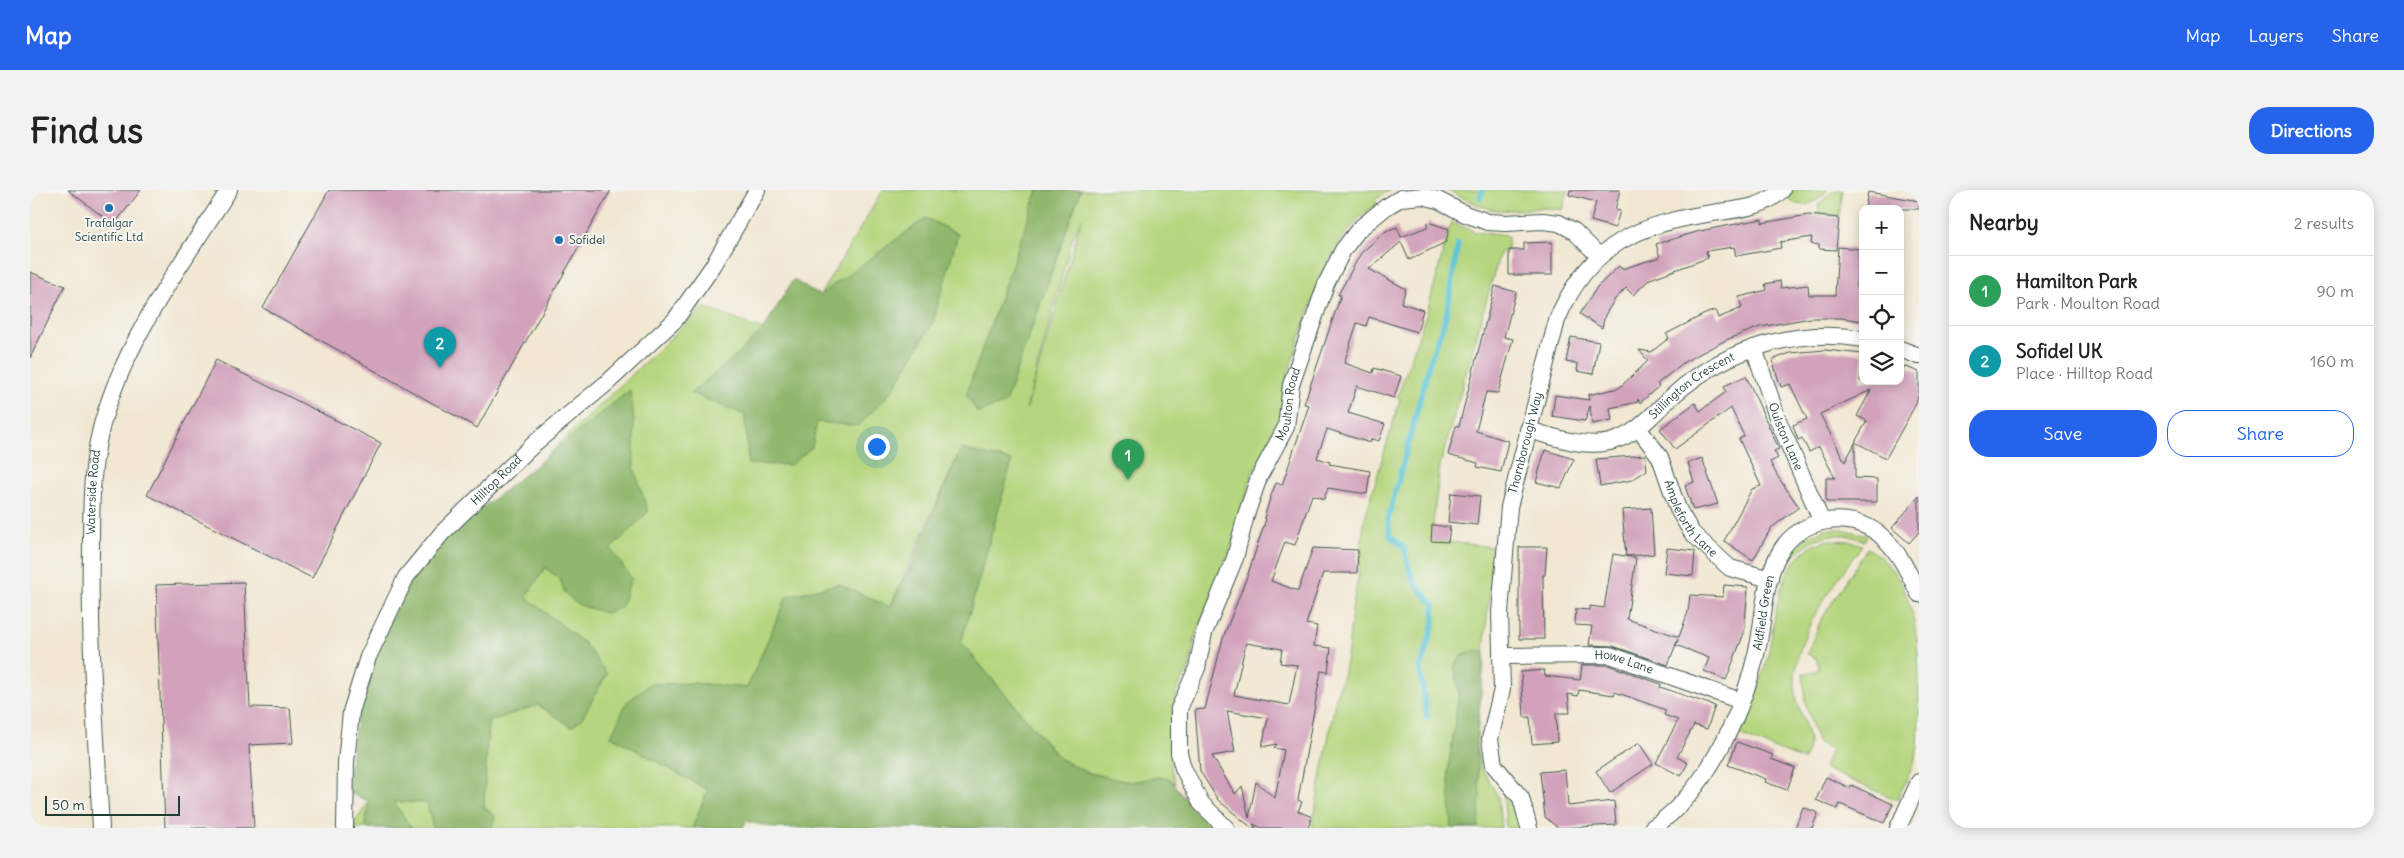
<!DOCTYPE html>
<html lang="en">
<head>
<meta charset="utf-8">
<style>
	:root { --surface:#fff; --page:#f2f2f2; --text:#222; --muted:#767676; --line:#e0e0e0; --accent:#2563eb }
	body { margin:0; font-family:Delius,sans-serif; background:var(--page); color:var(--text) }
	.controls { position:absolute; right:15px; top:15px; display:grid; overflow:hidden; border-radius:10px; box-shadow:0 2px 12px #0003 }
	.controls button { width:45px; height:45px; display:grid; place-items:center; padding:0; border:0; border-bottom:1px solid var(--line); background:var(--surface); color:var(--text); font:25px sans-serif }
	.scale { position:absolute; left:15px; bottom:12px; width:135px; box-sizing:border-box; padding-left:5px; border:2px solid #1f3d34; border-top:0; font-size:14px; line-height:18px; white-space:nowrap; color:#1f3d34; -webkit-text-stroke:4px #f6f6f2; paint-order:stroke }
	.you { position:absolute; left:846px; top:256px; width:18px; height:18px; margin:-12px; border:4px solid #fff; border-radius:50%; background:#1a73e8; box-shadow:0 0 0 8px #1a73e833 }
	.badge { display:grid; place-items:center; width:32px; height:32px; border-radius:50%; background:var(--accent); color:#fff; font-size:16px; font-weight:700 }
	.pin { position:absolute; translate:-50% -41px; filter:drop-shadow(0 1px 2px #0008) }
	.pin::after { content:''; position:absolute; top:26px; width:18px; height:15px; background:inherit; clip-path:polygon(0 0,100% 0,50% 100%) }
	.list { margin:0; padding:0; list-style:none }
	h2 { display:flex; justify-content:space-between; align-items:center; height:65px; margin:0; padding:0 20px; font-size:21px }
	h2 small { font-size:16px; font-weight:400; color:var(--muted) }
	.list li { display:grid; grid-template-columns:32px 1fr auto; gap:15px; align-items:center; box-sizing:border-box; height:70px; padding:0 20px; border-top:1px solid var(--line) }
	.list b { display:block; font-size:19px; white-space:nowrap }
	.list p { margin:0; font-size:16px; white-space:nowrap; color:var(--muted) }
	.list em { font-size:16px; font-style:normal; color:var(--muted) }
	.actions { display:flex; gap:10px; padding:15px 20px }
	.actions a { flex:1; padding:11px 0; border:1px solid var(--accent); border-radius:20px; text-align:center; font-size:18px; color:var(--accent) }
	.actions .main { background:var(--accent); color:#fff }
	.icon { flex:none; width:28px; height:28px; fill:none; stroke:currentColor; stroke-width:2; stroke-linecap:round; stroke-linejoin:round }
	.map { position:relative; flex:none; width:1889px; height:638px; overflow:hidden; border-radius:20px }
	header { display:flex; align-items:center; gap:30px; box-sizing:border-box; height:70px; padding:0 25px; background:var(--accent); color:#fff }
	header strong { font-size:24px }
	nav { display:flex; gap:28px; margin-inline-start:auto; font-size:18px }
	.intro { display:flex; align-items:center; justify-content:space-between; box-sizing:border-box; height:120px; padding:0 30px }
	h1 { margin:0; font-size:35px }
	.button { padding:12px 22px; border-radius:20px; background:var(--accent); color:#fff; font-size:18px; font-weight:700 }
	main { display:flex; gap:30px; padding:0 30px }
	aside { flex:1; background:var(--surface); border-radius:20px; box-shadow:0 2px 12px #0003 }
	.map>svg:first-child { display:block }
</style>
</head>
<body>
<header>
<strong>Map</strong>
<nav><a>Map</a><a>Layers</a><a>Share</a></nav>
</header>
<div class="intro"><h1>Find us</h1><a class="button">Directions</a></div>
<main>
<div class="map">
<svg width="1889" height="638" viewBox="0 0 1889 638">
	<rect width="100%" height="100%" fill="#f6f6f2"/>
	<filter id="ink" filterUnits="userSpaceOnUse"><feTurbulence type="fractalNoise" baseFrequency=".02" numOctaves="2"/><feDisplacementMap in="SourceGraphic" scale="10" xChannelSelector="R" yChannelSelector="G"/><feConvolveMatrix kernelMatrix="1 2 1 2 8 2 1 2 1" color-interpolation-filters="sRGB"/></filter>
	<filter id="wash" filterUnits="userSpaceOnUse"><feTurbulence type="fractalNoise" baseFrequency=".0096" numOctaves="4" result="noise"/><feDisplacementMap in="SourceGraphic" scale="20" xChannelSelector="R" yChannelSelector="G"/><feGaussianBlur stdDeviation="1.12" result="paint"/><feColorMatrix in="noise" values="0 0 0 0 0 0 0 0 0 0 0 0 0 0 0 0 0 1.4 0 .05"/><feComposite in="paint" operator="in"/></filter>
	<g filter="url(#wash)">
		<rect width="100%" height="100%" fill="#f1e7d2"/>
		<g fill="#b5d67e" stroke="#6a8a59" fill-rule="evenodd">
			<path d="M853 0H1360L1345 10 1348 13 1329 28 1314 46 1291 85 1254 195 1250 232 1223 282 1201 357 1165 447 1159 478 1148 498 1142 519 1140 554 1144 573 1140 574 1145 594 1139 588 1129 587 1101 592 1089 590 1056 582 1030 569 931 452 982 271 931 259 860 417 809 394 757 406 717 498 663 493 581 546 678 600 662 638H321L339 611 467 313 673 117 733 140 763 90 790 105ZM1052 28 997 218 996 219 1042 50Z"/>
			<path d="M1416 0H1538L1533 20C1510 15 1489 22 1467 20 1448 18 1434 7 1416 0Z"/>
			<path d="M1763 0H1798C1786 13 1771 22 1757 7Z"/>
			<path d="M1804 0H1813L1809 26 1788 24 1789 14Z"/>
			<path d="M1421 32 1445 42 1478 46V61L1471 62 1469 66 1410 275 1401 350 1463 357 1446 556 1451 577 1468 606 1471 638H1282L1306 506 1313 486 1318 461 1322 419 1329 383 1334 331 1370 209 1367 208 1397 122Z"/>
			<path d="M1797 339H1813L1837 346 1834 351C1799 335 1770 351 1752 383L1749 382C1759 359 1773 346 1797 339Z"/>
			<path d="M1800 350 1820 351 1832 355C1802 398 1762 444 1765 500 1766 515 1781 544 1779 556 1779 560 1775 566 1774 570L1709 545C1720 521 1730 496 1737 470 1747 428 1745 360 1800 350Z"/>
			<path d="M1837 358C1889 387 1889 458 1889 510 1889 525 1889 542 1888 556 1885 575 1875 592 1867 610L1793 578 1802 559 1787 552 1775 511 1773 483 1785 482 1789 477 1786 468 1777 464 1791 430Z"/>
			<path d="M1473 600 1486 615 1491 638H1476Z"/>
		</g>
		<g fill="#90b76d" stroke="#587a50">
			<path d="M1008 0H1051L975 213 948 223 936 205Z"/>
			<path d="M896 28 928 44 903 132 862 201 828 236 787 232 782 257 760 275 718 274 715 225 661 203 707 165 733 140 763 90 790 105Z"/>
			<path d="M600 200 604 230V277L618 322 581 359 601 388 591 418 575 423 547 414 535 403 530 389 515 378 496 407 554 453 577 484 552 528 542 537 508 515 458 532 454 617 465 626 462 638H403L397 613 364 612 381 638H335L339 611 316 602 334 480 395 364Z"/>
			<path d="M931 259 982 271 931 453 1030 569 1056 582 1089 590 1101 592 1129 587 1139 588 1162 618 1183 638H745L716 631 713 638H662L678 600 581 546 597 512 619 494 663 493 717 498 757 406 809 394 860 417 882 373Z"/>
			<path d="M1446 460 1455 461 1446 556 1450 604 1448 638H1422L1418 581 1429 502 1424 476 1432 466Z"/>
		</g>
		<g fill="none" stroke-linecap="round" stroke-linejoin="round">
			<g stroke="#5cc5d9" stroke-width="5.5">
				<path d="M1450 8 1453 0"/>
				<path d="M1397 527 1390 480 1404 433V414C1381 393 1381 387 1374 357L1360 346 1358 329 1401 168 1416 127 1428 54"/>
			</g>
		</g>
		<g id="blocks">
			<g fill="#d2a2bb" fill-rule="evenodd">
				<path d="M38 0H111L84 35Z"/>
				<path d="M299 0H581L447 238 233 118Z"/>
				<path d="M1540 0H1590L1585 20 1590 21 1585 38 1561 31 1566 12 1539 5Z"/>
				<path d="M1838 2 1889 11V19H1835Z"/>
				<path d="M1778 25 1809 28 1806 60 1789 59V55L1781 54 1782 47 1750 52 1751 58 1706 66 1704 57 1676 61 1678 68 1620 89 1603 105 1596 98 1585 109 1575 125 1572 138 1550 124 1567 97 1589 76 1592 79 1630 67 1626 54 1670 41 1732 29V33Z"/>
				<path d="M1398 32 1419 39 1416 52 1379 70 1371 52 1339 79 1376 99 1371 113 1393 120 1387 142 1339 127 1336 136 1327 133 1314 173 1343 183 1344 178 1371 186 1364 208 1327 196 1318 223 1355 234 1349 251 1341 249 1340 253 1297 239 1287 268 1300 272 1299 274 1340 281 1337 304 1298 298 1294 309 1282 305 1265 355 1255 352 1241 391 1268 401 1283 358 1328 360 1327 383H1293L1276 434 1287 436 1284 456 1301 458 1298 482 1291 481 1268 610 1272 612 1268 621 1282 627 1278 638H1232L1223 634 1226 638H1222L1188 610 1170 581 1165 520 1175 519 1193 448 1218 384 1236 329 1234 328 1241 306 1246 293 1252 295 1279 215 1274 214 1311 105H1308L1331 63 1356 41 1367 37 1371 47 1397 37ZM1216 453 1252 459 1250 473 1267 475 1259 515 1204 505ZM1197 521 1238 528 1232 557 1247 554 1244 558 1254 560 1245 608 1226 592 1219 628 1212 596 1205 604 1182 566 1205 562Z"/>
				<path d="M1522 52V85H1479V60H1494V53Z"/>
				<path d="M1808 57 1829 59 1826 98H1833V131L1811 128H1781L1730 137 1696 150 1654 172 1627 194 1629 196 1610 213 1608 209V212L1580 218 1582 230 1562 234 1560 216 1555 231 1522 226 1525 205 1559 210 1558 205 1589 198 1618 171 1609 160 1621 162 1639 148 1636 144 1673 125 1685 120 1688 128 1712 118 1709 107 1737 100 1735 94 1750 91 1751 98 1778 95 1779 105H1805Z"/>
				<path d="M0 82 35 96 0 168Z"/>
				<path d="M1465 96 1486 102 1474 147 1483 149 1468 203 1456 202 1446 241 1478 251 1471 282 1447 277 1448 273 1418 265 1426 236H1429Z"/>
				<path d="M1541 147 1569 152 1563 184 1547 181 1548 174 1536 172Z"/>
				<path d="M1795 160 1833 164 1830 191H1870L1874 176 1889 182V203L1886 214 1856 268 1825 252 1837 231 1827 226 1841 200 1790 224 1815 272 1825 253V288L1847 289V312H1796V288H1805L1789 257 1779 262 1772 248 1768 250 1763 235 1777 229 1760 194 1751 197 1742 170 1760 163Z"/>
				<path d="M186 170 351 253 282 388 117 305Z"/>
				<path d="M1716 186 1749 259 1744 261 1748 268 1740 272 1748 287 1769 317 1741 338 1723 370 1694 351 1722 299 1731 296 1709 249 1714 246 1701 218 1645 259 1630 239 1665 213 1670 221 1696 202 1694 196Z"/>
				<path d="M1515 260 1544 269 1531 298 1506 292Z"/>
				<path d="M1615 265 1617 280 1602 290 1570 296 1566 269Z"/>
				<path d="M1672 268 1688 314 1663 320 1655 296 1664 292 1658 273Z"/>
				<path d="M1421 303 1450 306 1447 335 1418 332Z"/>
				<path d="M1889 306V342L1879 353 1862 338Z"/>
				<path d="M1621 318 1624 364 1596 366 1592 320Z"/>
				<path d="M1402 335 1420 337 1418 352 1401 351Z"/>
				<path d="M1489 357H1517L1515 385H1513L1514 449H1489Z"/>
				<path d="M1637 358 1665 361 1663 386 1634 383Z"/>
				<path d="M1583 364 1606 368 1597 429 1649 447 1658 422 1660 405 1693 407 1694 395 1718 397 1714 443 1696 490 1674 481 1679 468 1646 455 1648 449 1638 475 1583 456 1559 455 1562 436 1545 435 1546 419 1560 420V416L1574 418Z"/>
				<path d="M214 392 220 517 260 518 263 553 219 555 224 638H135L126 395Z"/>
				<path d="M1552 475H1578L1631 494 1630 497 1685 516 1677 539 1664 535 1647 567 1658 573 1651 586 1626 573 1648 530 1634 525 1636 520 1585 502 1584 505 1549 500 1548 506 1538 504 1540 523H1526L1527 552 1502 554 1500 527H1494L1491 482 1514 480 1515 486 1550 490Z"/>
				<path d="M1707 552 1743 565 1741 569 1765 578 1757 600 1735 592 1736 589 1698 575Z"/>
				<path d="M1609 553 1623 574 1580 603 1566 581Z"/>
				<path d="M1535 580 1538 616 1584 611 1586 635 1528 638 1515 627 1510 582Z"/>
				<path d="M1796 587 1820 598 1821 595 1863 614 1854 633 1810 614 1807 619 1786 610Z"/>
				<path d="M1773 617 1788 623 1782 638H1765Z"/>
			</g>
		</g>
	</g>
	<g filter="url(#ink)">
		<use href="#blocks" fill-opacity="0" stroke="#3e564c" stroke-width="1"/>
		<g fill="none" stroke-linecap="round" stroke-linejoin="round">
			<g stroke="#3e564c" stroke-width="18">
				<g id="minor">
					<path id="s1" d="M1724 158 1748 230 1792 332"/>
					<path d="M1870 159 1889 166"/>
					<path id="s2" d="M1608 238 1630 267 1648 319 1662 343 1700 378 1740 389"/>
					<path id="s3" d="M1498 240C1525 247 1553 258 1580 252 1608 245 1625 221 1646 203 1696 159 1767 137 1833 149"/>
					<path id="s4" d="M1471 466 1580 465 1711 511"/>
					<path id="s5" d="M71 638C66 545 59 452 61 359 61 311 61 266 76 221 102 140 154 70 199 0"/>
					<path id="s6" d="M315 638 316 572 321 522 338 467 376 387 412 343 506 252 578 192 645 130 683 76 727 0"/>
					<path id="s7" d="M1196 638 1171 613 1153 578 1149 563V519L1167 478 1174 443 1205 368 1216 325 1229 287 1256 237 1261 195 1296 94 1313 60 1329 39 1356 17 1371 8 1393 6 1408 10 1435 24 1458 32 1476 33 1513 31 1529 33 1544 41 1569 66"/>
					<path id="s8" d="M1499 638 1491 608 1464 575 1460 549 1472 499 1470 422 1479 317 1527 130C1559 52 1612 33 1689 22 1712 19 1735 17 1752 0"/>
					<path id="s9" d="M1622 638C1679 601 1716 516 1729 451 1734 423 1735 387 1750 362 1769 328 1819 320 1849 344 1868 359 1879 383 1889 404"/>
					<path d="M1868 638 1889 592"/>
				</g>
			</g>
			<use href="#minor" stroke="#fff" stroke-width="16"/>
		</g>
	</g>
	<g fill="#1f6fb2" stroke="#f6f6f2" stroke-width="2">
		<circle cx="79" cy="18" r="5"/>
		<circle cx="529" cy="50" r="5"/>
	</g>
	<g text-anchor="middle" stroke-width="4" stroke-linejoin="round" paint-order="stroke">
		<g font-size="12" fill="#1f3d34" stroke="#f6f6f2">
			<text x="79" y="37">Trafalgar<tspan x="79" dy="14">Scientific Ltd</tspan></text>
			<text x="539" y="54" text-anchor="start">Sofidel</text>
		</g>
		<g font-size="12" fill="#1f3d34" stroke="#f6f6f2">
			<text dy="4" stroke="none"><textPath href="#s3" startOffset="184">Stillington Crescent</textPath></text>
			<text dy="4" stroke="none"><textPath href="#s7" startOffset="460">Moulton Road</textPath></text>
			<text dy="4" stroke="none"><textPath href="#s1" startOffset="94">Oulston Lane</textPath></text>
			<text dy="4" stroke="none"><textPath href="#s8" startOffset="400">Thornborough Way</textPath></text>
			<text dy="4" stroke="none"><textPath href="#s6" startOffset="395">Hilltop Road</textPath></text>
			<text dy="4" stroke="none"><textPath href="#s5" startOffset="336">Waterside Road</textPath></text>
			<text dy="4" stroke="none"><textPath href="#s2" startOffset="106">Ampleforth Lane</textPath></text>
			<text dy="4" stroke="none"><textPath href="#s9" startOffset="249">Aldfield Green</textPath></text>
			<text dy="4" stroke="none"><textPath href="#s4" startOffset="124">Howe Lane</textPath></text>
		</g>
	</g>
</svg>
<div class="controls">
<button>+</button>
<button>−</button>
<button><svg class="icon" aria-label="locate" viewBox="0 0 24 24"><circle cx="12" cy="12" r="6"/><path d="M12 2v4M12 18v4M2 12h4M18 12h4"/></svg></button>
<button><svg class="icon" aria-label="layers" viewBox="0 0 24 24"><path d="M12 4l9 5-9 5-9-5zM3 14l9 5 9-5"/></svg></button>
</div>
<div class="scale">50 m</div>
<div class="you"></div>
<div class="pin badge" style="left:1098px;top:290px;background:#2e9e5b">1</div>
<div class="pin badge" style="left:410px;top:178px;background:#0f9aa8">2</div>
</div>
<aside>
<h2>Nearby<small>2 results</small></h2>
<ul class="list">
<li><span class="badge" style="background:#2e9e5b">1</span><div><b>Hamilton Park</b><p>Park · Moulton Road</p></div><em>90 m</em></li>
<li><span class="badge" style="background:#0f9aa8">2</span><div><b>Sofidel UK</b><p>Place · Hilltop Road</p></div><em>160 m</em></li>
</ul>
<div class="actions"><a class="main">Save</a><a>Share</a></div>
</aside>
</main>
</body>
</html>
